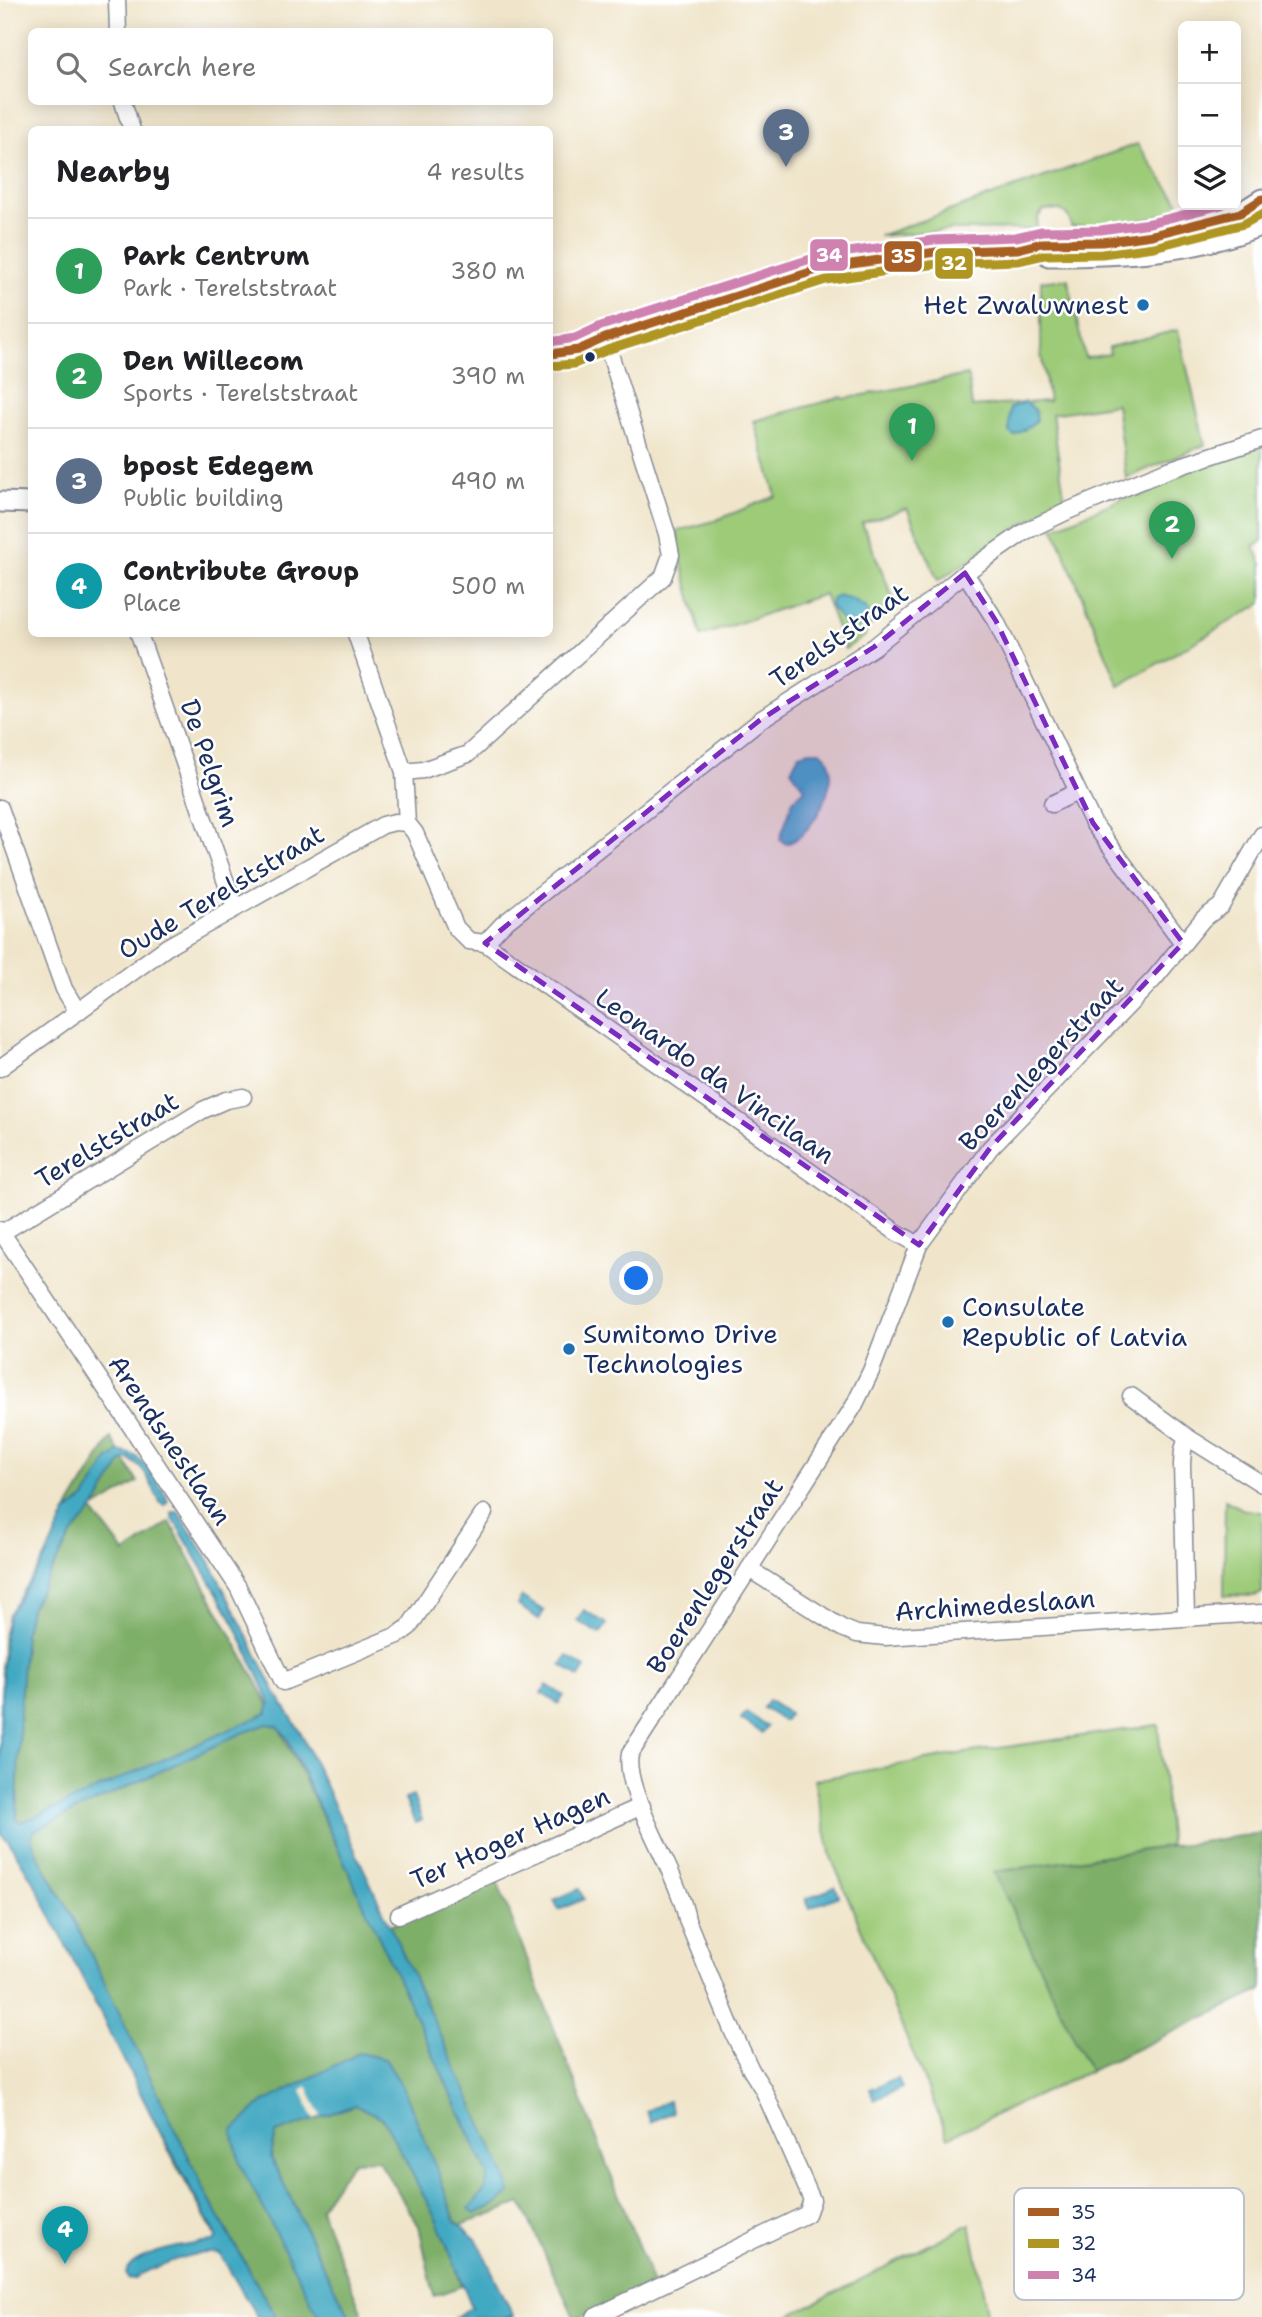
<!DOCTYPE html>
<html lang="en">
<head>
<meta charset="utf-8">
<style>
	:root { --surface:#fff; --page:#f2f2f2; --text:#202124; --muted:#757577; --line:#e0e0e0; --accent:#1f6fb2 }
	body { margin:0; font-family:"Shantell Sans",sans-serif; background:var(--page); color:var(--text) }
	.controls { position:absolute; right:21px; top:21px; display:grid; overflow:hidden; border-radius:10px; box-shadow:0 4px 18px #0003 }
	.controls button { width:63px; height:63px; display:grid; place-items:center; padding:0; border:0; border-bottom:2px solid var(--line); background:var(--surface); color:var(--text); font:35px sans-serif }
	.you { position:absolute; left:637px; top:1279px; width:24px; height:24px; margin:-18px; border:5px solid #fff; border-radius:50%; background:#1a73e8; box-shadow:0 0 0 10px #1a73e833 }
	.badge { display:grid; place-items:center; width:46px; height:46px; border-radius:50%; background:var(--accent); color:#fff; font-size:23px; font-weight:700 }
	.pin { position:absolute; translate:-50% -58px; filter:drop-shadow(0 2px 4px #0008) }
	.pin::after { content:''; position:absolute; top:37px; width:24px; height:21px; background:inherit; clip-path:polygon(0 0,100% 0,50% 100%) }
	.list { margin:0; padding:0; list-style:none }
	h2 { display:flex; justify-content:space-between; align-items:center; height:91px; margin:0; padding:0 28px; font-size:30px }
	h2 small { font-size:23px; font-weight:400; color:var(--muted) }
	.list li { display:grid; grid-template-columns:46px 1fr auto; gap:21px; align-items:center; box-sizing:border-box; height:105px; padding:0 28px; border-top:2px solid var(--line) }
	.list b { display:block; font-size:26px; white-space:nowrap }
	.list p { margin:0; font-size:23px; white-space:nowrap; color:var(--muted) }
	.list em { font-size:23px; font-style:normal; color:var(--muted) }
	.icon { flex:none; width:38px; height:38px; fill:none; stroke:currentColor; stroke-width:2; stroke-linecap:round; stroke-linejoin:round }
	.map { position:relative; flex:none; width:1262px; height:2317px; overflow:hidden }
	.search { position:absolute; background:var(--surface); box-shadow:0 4px 18px #0003; left:28px; top:28px; width:525px; height:77px; display:flex; align-items:center; gap:18px; box-sizing:border-box; padding:0 24px; border-radius:10px; color:var(--muted); font-size:26px }
	.panel { position:absolute; background:var(--surface); box-shadow:0 4px 18px #0003; left:28px; top:126px; width:525px; height:511px; border-radius:10px }
	.map>svg:first-child { display:block }
</style>
</head>
<body>
<div class="map">
<svg width="1262" height="2317" viewBox="0 0 1262 2317">
	<rect width="100%" height="100%" fill="#fff"/>
	<filter id="ink" filterUnits="userSpaceOnUse"><feTurbulence type="fractalNoise" baseFrequency=".0143" numOctaves="2"/><feDisplacementMap in="SourceGraphic" scale="14" xChannelSelector="R" yChannelSelector="G"/><feConvolveMatrix kernelMatrix="1 2 1 2 8 2 1 2 1" color-interpolation-filters="sRGB"/></filter>
	<filter id="wash" filterUnits="userSpaceOnUse"><feTurbulence type="fractalNoise" baseFrequency=".00686" numOctaves="4" result="noise"/><feDisplacementMap in="SourceGraphic" scale="28" xChannelSelector="R" yChannelSelector="G"/><feGaussianBlur stdDeviation="1.57" result="paint"/><feColorMatrix in="noise" values="0 0 0 0 0 0 0 0 0 0 0 0 0 0 0 0 0 1.4 0 .05"/><feComposite in="paint" operator="in"/></filter>
	<g filter="url(#wash)">
		<rect width="100%" height="100%" fill="#f0e5ca"/>
		<g fill="#9dcb78" stroke="#5c7d6b" stroke-width="2">
			<path d="M1137 144 1182 207C1149 225 1108 224 1071 227 1070 210 1059 208 1044 210L1038 217 1036 229 951 230 879 236Z"/>
			<path d="M1068 279 1085 358 1110 354 1109 347 1178 330 1205 445 1126 478 1116 404 1052 414 1065 501 1022 525 938 581 907 508 862 523 895 603 891 611 867 628 865 636 845 649 824 594 701 636 679 552 677 531 714 521 776 496 754 421 842 397 843 399 968 375 972 407 1049 401 1041 354V281Z"/>
			<path d="M1262 446V542L1254 546 1262 564V603L1119 686 1054 528 1205 463Z"/>
			<path d="M1225 1500 1244 1510 1262 1512V1593L1254 1596 1224 1595Z"/>
			<path d="M1158 1725 1170 1846 995 1872 1090 2071 948 2137 831 1857 814 1780 965 1753Z"/>
			<path d="M970 2224 988 2317H787Z"/>
		</g>
		<g fill="#7eaf68" stroke="#4c6f63" stroke-width="2">
			<path d="M111 1438 138 1482 92 1510 125 1553 170 1522 260 1688 378 1931 497 1881 653 2284 581 2317H574L521 2203 444 2231 462 2286 434 2296 419 2226 378 2160 353 2161 320 2208 361 2311V2317H261L177 2167 58 1927 35 1884 8 1840 0 1831V1732L4 1633 8 1616 42 1565 71 1504Z"/>
			<path d="M1262 1833V1990L1090 2071 994 1872Z"/>
		</g>
		<g fill="#42a9c2" stroke="#2e6c90" stroke-width="2">
			<path d="M1025 402 1035 410 1037 420 1032 425 1014 436 1009 432 1010 408Z"/>
			<path d="M838 596 853 600 867 609 869 617 865 624 857 627 846 626 830 606 831 600Z"/>
			<path d="M810 751H820C821 751 828 758 828 759 840 783 811 838 786 844L780 839 793 800 805 789 791 770 799 754Z"/>
			<path d="M119 1452C144 1451 158 1482 168 1501L165 1505 161 1504C152 1488 147 1467 128 1459L122 1462 94 1509 71 1536 30 1609 25 1632 20 1707 17 1820 21 1822 30 1819 267 1713 270 1704 264 1688 232 1618 172 1517V1512H178L210 1562 276 1693 300 1731 506 2177 510 2193 499 2203 475 2214 469 2209 485 2189 488 2174 287 1738 278 1726 267 1724 240 1734 35 1830 31 1838 38 1856 71 1913 210 2201 276 2317H257L220 2254C195 2249 164 2264 141 2274L135 2279 128 2278 126 2273C131 2252 195 2243 214 2242L217 2236 154 2120 35 1884 8 1840 0 1834V1732L4 1633 8 1616 45 1558 66 1513 85 1498 108 1460Z"/>
			<path d="M522 1597 544 1611 539 1619 517 1605Z"/>
			<path d="M584 1610 607 1624 600 1634 577 1621Z"/>
			<path d="M567 1656 585 1668 579 1677 561 1665Z"/>
			<path d="M547 1685 564 1696 558 1704 542 1693Z"/>
			<path d="M768 1700 789 1714 784 1721 763 1708Z"/>
			<path d="M746 1712 767 1726 762 1733 741 1719Z"/>
			<path d="M413 1796 422 1820 415 1823 405 1799Z"/>
			<path d="M835 1887 839 1896 810 1908 806 1899Z"/>
			<path d="M579 1889 584 1899 559 1910 554 1900Z"/>
			<path d="M359 2053 385 2059 404 2089 440 2177 455 2220 477 2240 514 2317H455L472 2307 437 2221 383 2118 355 2105 276 2133 271 2157 328 2276 351 2317H319L240 2164 232 2131 262 2103Z"/>
			<path d="M898 2078 902 2088 874 2100 870 2089Z"/>
			<path d="M668 2101 673 2112 651 2122 646 2111Z"/>
		</g>
		<path fill="#f0e5ca" d="M307 2086 321 2116 314 2119 301 2090Z"/>
	</g>
	<g filter="url(#ink)">
		<g fill="none" stroke-linecap="round" stroke-linejoin="round">
			<g stroke="#868a94" stroke-width="19">
				<g id="minor">
					<path d="M117 0 118 32"/>
					<path d="M123 102 132 130"/>
					<path d="M965 573 996 621 1093 823 1183 943"/>
					<path d="M139 634 235 908"/>
					<path d="M356 634 404 772 407 823"/>
					<path d="M404 772 423 770 468 754 663 577 671 555 667 534 605 338"/>
					<path d="M1052 804 1077 792"/>
					<path d="M0 808 64 989 78 1012"/>
					<path d="M407 823 415 833 456 928 469 941 485 943"/>
					<path d="M485 943 502 925 760 720 874 647 965 573 1024 532 1070 510 1165 471 1262 439"/>
					<path d="M485 943 896 1232 919 1245"/>
					<path d="M0 1068 167 947 383 825 395 822 407 823"/>
					<path d="M0 1230 238 1587 283 1682 398 1635 409 1627 484 1513"/>
					<path d="M0 1234 203 1110 226 1100 243 1097"/>
					<path d="M1131 1396 1187 1437 1262 1484"/>
					<path d="M749 1569 842 1628 857 1634 885 1637 1262 1613"/>
					<path d="M1186 1616 1182 1464 1183 1450 1187 1437"/>
					<path d="M399 1915 642 1806"/>
					<path d="M595 2317 807 2214 812 2200 763 2089 751 2070 733 2032 687 1920C680 1875 622 1792 630 1754L854 1406 871 1371 919 1245 990 1148 1154 979 1203 919 1221 906 1262 835"/>
				</g>
			</g>
			<g stroke="#868a94" stroke-width="23">
				<g id="tertiary">
					<path d="M1049 256C1121 256 1195 253 1262 225"/>
					<path d="M550 354C567 356 590 347 605 338L823 268 936 252 1018 249 1042 243 1102 242 1152 235 1240 213 1262 199"/>
					<path d="M0 502 32 503"/>
				</g>
			</g>
			<use href="#minor" stroke="#fff" stroke-width="16"/>
			<use href="#tertiary" stroke="#fff" stroke-width="19"/>
			<g stroke="#fff" stroke-width="14">
				<path id="bus-1" d="M550 354 578 350 605 338 823 268 936 252 1018 249 1042 243 1102 242 1152 235 1240 213 1262 199"/>
			</g>
			<g stroke="#fff" stroke-width="14">
				<path id="bus-2" d="M550 366 574 364 610 349 826 280 937 264 1018 261 1044 255 1102 254 1154 247 1244 224 1262 214"/>
			</g>
			<g stroke="#fff" stroke-width="14">
				<path id="bus-3" d="M550 342 575 338 601 326 820 256 934 240 1016 237 1042 231 1101 230 1150 223 1222 205"/>
			</g>
			<use href="#bus-1" stroke="#a85e24" stroke-width="9"/>
			<use href="#bus-2" stroke="#af9521" stroke-width="9"/>
			<use href="#bus-3" stroke="#cf81b0" stroke-width="9"/>
		</g>
	</g>
	<path fill="#7b2cbf" fill-opacity="0.2" stroke="#7b2cbf" stroke-width="5" stroke-dasharray="14 9" stroke-linejoin="round" d="M965 573 996 621 1093 823 1183 943 990 1148 919 1245 485 943 760 720 874 647Z"/>
	<g fill="#1f6fb2" stroke="#fff" stroke-width="2.5">
		<circle cx="1143" cy="305" r="7"/>
		<circle cx="948" cy="1322" r="7"/>
		<circle cx="569" cy="1349" r="7"/>
	</g>
	<circle fill="#1b2f5e" stroke="#fff" stroke-width="2.5" cx="590" cy="357" r="6"/>
	<g text-anchor="middle" stroke-width="5" stroke-linejoin="round" paint-order="stroke">
		<g font-size="26" fill="#1b2f5e" stroke="#fff" text-anchor="start">
			<text x="1129" y="314" text-anchor="end">Het Zwaluwnest</text>
			<text x="962" y="1316">Consulate<tspan x="962" dy="30">Republic of Latvia</tspan></text>
			<text x="583" y="1343">Sumitomo Drive<tspan x="583" dy="30">Technologies</tspan></text>
		</g>
		<g font-size="26" fill="#1b2f5e" stroke="#fff">
			<text transform="translate(839 636) rotate(-35)" y="9">Terelststraat</text>
			<text transform="translate(210 763) rotate(71)" y="9">De Pelgrim</text>
			<text transform="translate(221 892) rotate(-31)" y="9">Oude Terelststraat</text>
			<text transform="translate(1041 1064) rotate(-47)" y="9">Boerenlegerstraat</text>
			<text transform="translate(715 1076) rotate(35)" y="9">Leonardo da Vincilaan</text>
			<text transform="translate(107 1140) rotate(-31)" y="9">Terelststraat</text>
			<text transform="translate(170 1440) rotate(56)" y="9">Arendsnestlaan</text>
			<text transform="translate(715 1576) rotate(-57)" y="9">Boerenlegerstraat</text>
			<text transform="translate(995 1605) rotate(-4)" y="9">Archimedeslaan</text>
			<text transform="translate(510 1838) rotate(-24)" y="9">Ter Hoger Hagen</text>
		</g>
	</g>
	<rect x="1014" y="2188" width="230" height="112" rx="10" fill="#fff" stroke="#bbc1cf" stroke-width="2"/>
	<rect x="1028" y="2208" width="31" height="8" fill="#a85e24"/>
	<rect x="1028" y="2239" width="31" height="9" fill="#af9521"/>
	<rect x="1028" y="2271" width="31" height="8" fill="#cf81b0"/>
	<g font-size="19" fill="#1b2f5e">
		<text x="1071" y="2219">35</text>
		<text x="1071" y="2250">32</text>
		<text x="1071" y="2282">34</text>
	</g>
	<g stroke="#fff" stroke-width="2.5">
		<rect x="809" y="238" width="40" height="34" rx="7" fill="#cf81b0"/>
		<rect x="883" y="240" width="40" height="33" rx="7" fill="#a85e24"/>
		<rect x="934" y="247" width="40" height="33" rx="7" fill="#af9521"/>
	</g>
	<g font-size="19" text-anchor="middle" font-weight="bold" fill="#fff">
		<text x="829" y="262">34</text>
		<text x="903" y="263">35</text>
		<text x="954" y="270">32</text>
	</g>
</svg>
<div class="controls">
<button>+</button>
<button>−</button>
<button><svg class="icon" aria-label="layers" viewBox="0 0 24 24"><path d="M12 4l9 5-9 5-9-5zM3 14l9 5 9-5"/></svg></button>
</div>
<div class="you"></div>
<div class="pin badge" style="left:912px;top:461px;background:#2e9e5b">1</div>
<div class="pin badge" style="left:1172px;top:559px;background:#2e9e5b">2</div>
<div class="pin badge" style="left:786px;top:167px;background:#5c6f8a">3</div>
<div class="pin badge" style="left:65px;top:2264px;background:#0f9aa8">4</div>
<div class="search"><svg class="icon" aria-label="search" viewBox="0 0 24 24"><circle cx="10" cy="10" r="6"/><path d="M15 15l6 6"/></svg>Search here</div>
<section class="panel">
<h2>Nearby<small>4 results</small></h2>
<ul class="list">
<li><span class="badge" style="background:#2e9e5b">1</span><div><b>Park Centrum</b><p>Park · Terelststraat</p></div><em>380 m</em></li>
<li><span class="badge" style="background:#2e9e5b">2</span><div><b>Den Willecom</b><p>Sports · Terelststraat</p></div><em>390 m</em></li>
<li><span class="badge" style="background:#5c6f8a">3</span><div><b>bpost Edegem</b><p>Public building</p></div><em>490 m</em></li>
<li><span class="badge" style="background:#0f9aa8">4</span><div><b>Contribute Group</b><p>Place</p></div><em>500 m</em></li>
</ul>
</section>
</div>
</body>
</html>
